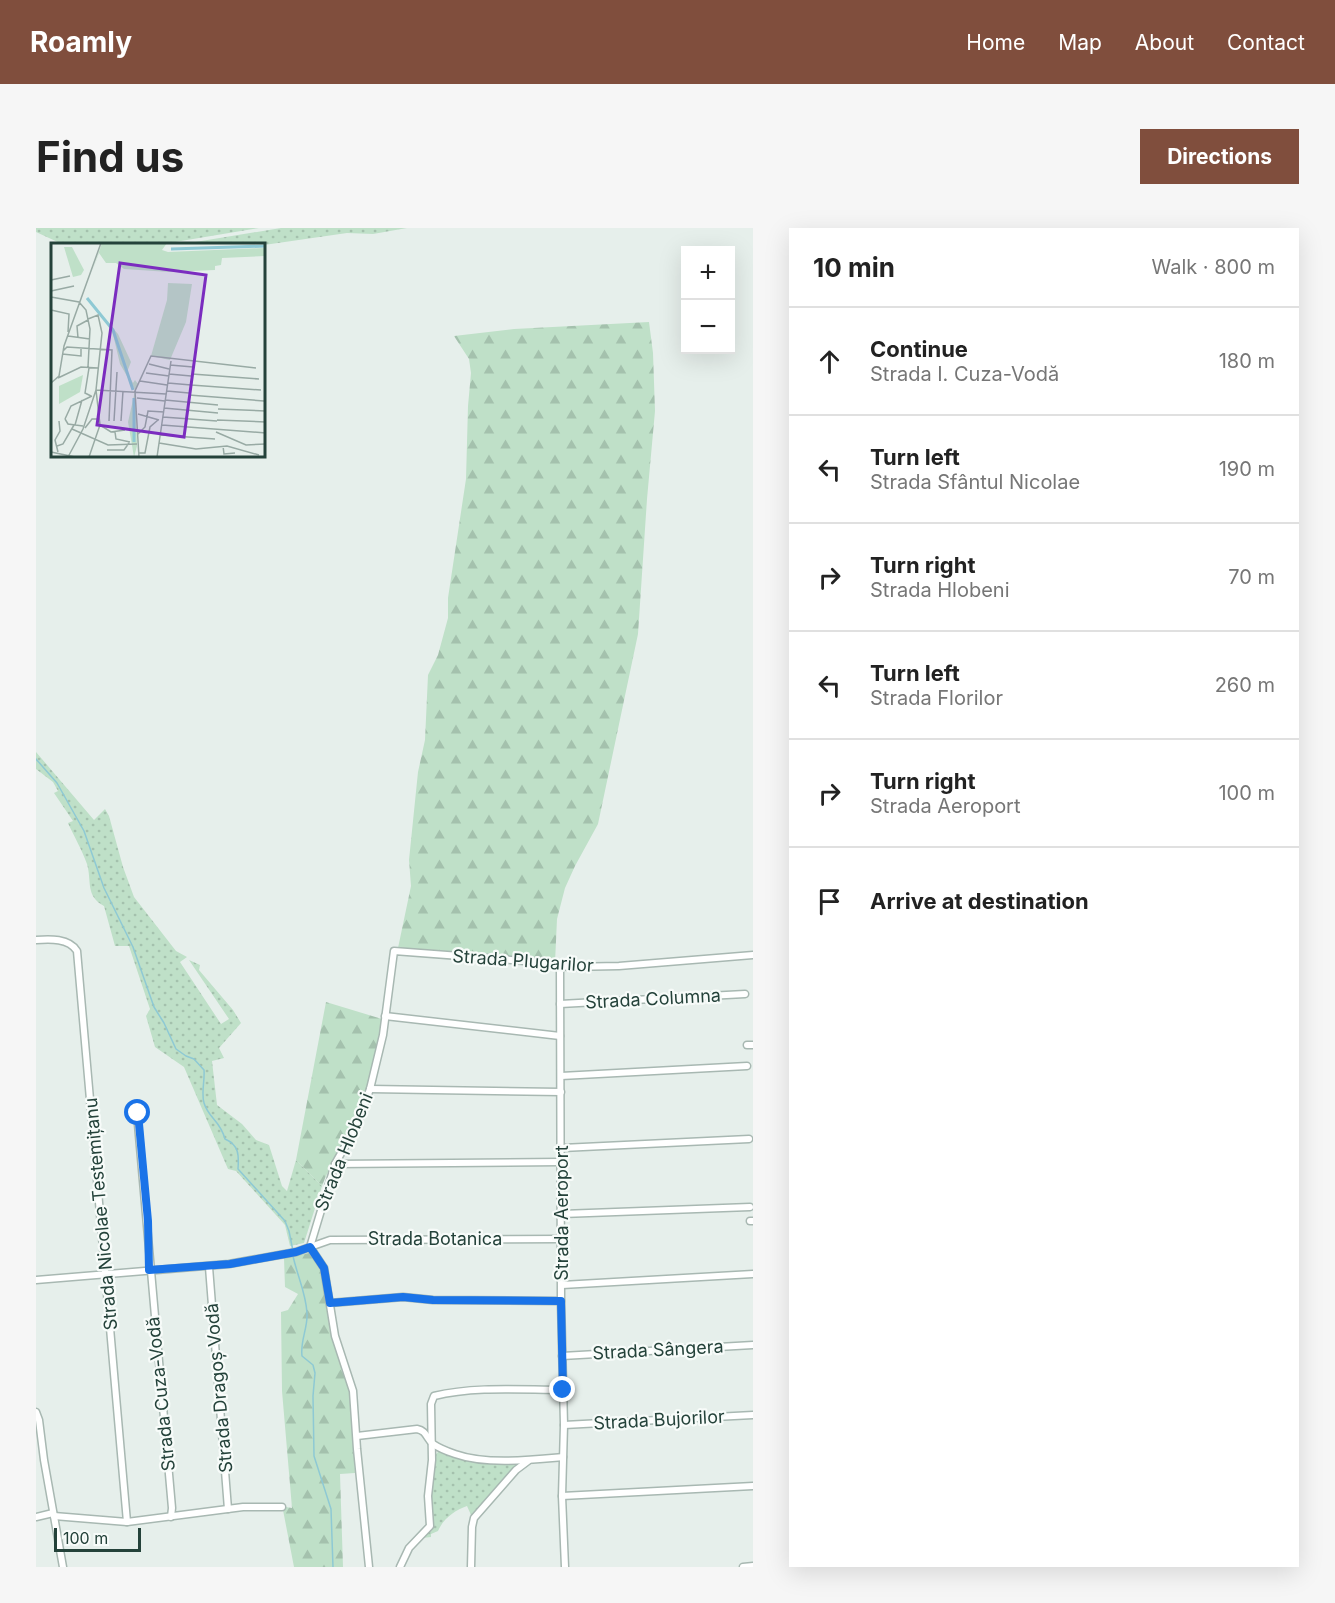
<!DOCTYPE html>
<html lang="en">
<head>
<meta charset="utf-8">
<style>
	:root { --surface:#fff; --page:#f6f6f6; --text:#222; --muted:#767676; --line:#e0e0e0; --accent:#804e3d }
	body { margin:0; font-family:Inter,sans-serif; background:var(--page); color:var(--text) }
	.controls { position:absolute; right:18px; top:18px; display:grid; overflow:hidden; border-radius:0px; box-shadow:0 6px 24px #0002 }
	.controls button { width:54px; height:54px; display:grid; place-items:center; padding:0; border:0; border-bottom:2px solid var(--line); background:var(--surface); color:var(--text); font:30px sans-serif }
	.scale { position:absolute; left:18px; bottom:15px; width:87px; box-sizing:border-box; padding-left:6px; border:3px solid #24423a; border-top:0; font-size:16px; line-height:21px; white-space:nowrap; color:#24423a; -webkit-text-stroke:4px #f7fbf9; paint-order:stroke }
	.stop { position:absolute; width:18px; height:18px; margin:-14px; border:4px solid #1a73e8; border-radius:50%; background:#fff }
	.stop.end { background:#1a73e8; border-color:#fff; box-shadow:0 2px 6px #0008 }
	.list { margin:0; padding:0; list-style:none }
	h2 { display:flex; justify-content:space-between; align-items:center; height:78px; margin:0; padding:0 24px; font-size:26px }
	h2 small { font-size:20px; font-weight:400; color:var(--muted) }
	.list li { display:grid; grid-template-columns:39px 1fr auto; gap:18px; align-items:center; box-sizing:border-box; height:108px; padding:0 24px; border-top:2px solid var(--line) }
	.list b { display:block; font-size:22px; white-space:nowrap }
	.list p { margin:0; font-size:20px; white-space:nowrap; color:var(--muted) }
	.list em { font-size:20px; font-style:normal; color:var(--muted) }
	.icon { flex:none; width:33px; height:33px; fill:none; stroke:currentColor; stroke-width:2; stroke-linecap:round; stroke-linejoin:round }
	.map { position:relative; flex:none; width:717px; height:1339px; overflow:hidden; border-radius:0px }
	header { display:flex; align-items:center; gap:36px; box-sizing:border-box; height:84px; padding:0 30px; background:var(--accent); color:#fff }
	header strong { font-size:28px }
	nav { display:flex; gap:33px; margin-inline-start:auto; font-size:21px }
	.intro { display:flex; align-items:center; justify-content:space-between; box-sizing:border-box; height:144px; padding:0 36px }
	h1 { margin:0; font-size:42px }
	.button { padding:15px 27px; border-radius:0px; background:var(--accent); color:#fff; font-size:21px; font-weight:700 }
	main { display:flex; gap:36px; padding:0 36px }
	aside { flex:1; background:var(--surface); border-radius:0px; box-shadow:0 6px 24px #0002 }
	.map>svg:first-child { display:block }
</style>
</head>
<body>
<header>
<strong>Roamly</strong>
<nav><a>Home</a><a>Map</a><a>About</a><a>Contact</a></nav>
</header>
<div class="intro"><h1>Find us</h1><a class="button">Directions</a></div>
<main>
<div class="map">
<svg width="717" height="1339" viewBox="0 0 717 1339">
	<defs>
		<pattern id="green-dots" width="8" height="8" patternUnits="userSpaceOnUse" patternTransform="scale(1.5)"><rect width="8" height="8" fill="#bfe0c8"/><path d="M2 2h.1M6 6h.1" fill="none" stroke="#a4c1ad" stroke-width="1.8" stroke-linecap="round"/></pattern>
		<pattern id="forest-firs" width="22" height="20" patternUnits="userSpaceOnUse" patternTransform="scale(1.5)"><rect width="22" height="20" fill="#bfe0c8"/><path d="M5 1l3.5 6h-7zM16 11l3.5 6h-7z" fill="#a4c1ad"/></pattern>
	</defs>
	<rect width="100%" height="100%" fill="#e6efeb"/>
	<g fill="url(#green-dots)">
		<path d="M0 0H223L127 16H26L0 4Z"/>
		<path d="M245 0H371L337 6 311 5 228 17 147 16Z"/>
		<path d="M0 524 58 592 69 581 73 588 87 639 98 669 140 723 151 729 144 734 185 796 193 791 153 732 164 737 163 742 197 782 205 795 183 820 188 830 176 833 181 877 206 896 220 912 233 917 246 958 251 963 260 932 286 958 268 1015 254 1018 249 997 200 943 192 941 148 839 119 819 110 788 114 781 93 718H79L68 678C49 668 56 653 51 636 46 622 38 608 32 595L37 593 18 565 22 563 17 554 0 541Z"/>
		<path d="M404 1222 419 1228 487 1234 440 1284 435 1287 431 1278C419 1282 407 1291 402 1303L395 1306V1309L386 1310 396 1302 397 1296 394 1267 399 1227Z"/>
	</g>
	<g fill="url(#forest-firs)">
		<path d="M613 94 617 125 619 183 611 271 602 406 562 596 539 638 529 660 521 691 519 735 362 720 375 658 373 632 382 544 389 512 392 447 402 427 412 390V370L430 251 432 178 435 145 433 131 418 108 478 101Z"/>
		<path d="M290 774 346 791C339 826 334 863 320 896 310 919 294 934 286 958L260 932Z"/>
		<path d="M273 1025 283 1039 286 1046 294 1104 315 1168 319 1245 304 1246 307 1339H258L247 1282 250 1279 256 1280 246 1163 245 1084 252 1082 262 1066 249 1059 248 1030Z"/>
	</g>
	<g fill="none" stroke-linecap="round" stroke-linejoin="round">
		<g stroke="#8ec9d4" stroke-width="1.5">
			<path d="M0 531 21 555 48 603 68 660 97 719 118 779 128 795 140 821 150 828 158 831 168 842C169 852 165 865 168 875 173 891 184 892 189 911 203 917 203 927 202 941L249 993 253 1003 257 1023"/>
			<path d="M257 1028C261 1047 270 1065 271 1085 272 1100 264 1113 266 1128L277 1137 279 1145 277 1168 278 1228 295 1281 297 1339"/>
		</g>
		<g stroke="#a8b8b2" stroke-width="9">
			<g id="minor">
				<path d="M0 712C14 711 33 710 41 723L91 1294"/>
				<path d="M524 738 525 1073 528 1197 526 1268 529 1339"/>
				<path d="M524 776 709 766"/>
				<path d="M349 788 524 808"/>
				<path d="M711 817H717"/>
				<path d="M525 848 711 838"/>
				<path d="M334 861 525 864"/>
				<path d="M101 885C113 1017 124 1148 136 1280L135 1289"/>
				<path d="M526 920 713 911"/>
				<path d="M299 936 526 934"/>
				<path d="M526 986 714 979"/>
				<path d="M714 993H717"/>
				<path d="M173 1039 192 1281"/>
				<path d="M0 1052 193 1036 260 1024 294 1012 526 1011"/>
				<path d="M526 1057 717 1046"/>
				<path d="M294 1075 367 1069 397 1072 525 1073"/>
				<path d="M526 1128 717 1117"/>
				<path d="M0 1184 3 1192 8 1232 27 1339"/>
				<path d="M528 1197 717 1187"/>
				<path d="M321 1208 381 1201C391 1203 390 1210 397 1216 403 1220 413 1224 419 1226 450 1237 495 1232 527 1229"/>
				<path d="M526 1268 717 1258"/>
				<path d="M18 1288 91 1294 207 1279H246"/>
				<path d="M0 1289 17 1285"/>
				<path d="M333 1339 321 1221 317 1163 299 1108 288 1040 274 1019 299 936 321 897 334 861 347 807 358 723 515 735 532 739 583 738 717 727"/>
				<path d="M364 1339 373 1320 394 1298 392 1268 396 1232 395 1176 398 1168C440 1158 485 1162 527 1162"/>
				<path d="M435 1339 436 1299 438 1290 480 1242 492 1233"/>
				<path d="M707 1339 717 1338"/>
			</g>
		</g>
		<use href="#minor" stroke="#fff" stroke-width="6"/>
	</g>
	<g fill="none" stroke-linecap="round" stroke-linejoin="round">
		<path stroke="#1a73e8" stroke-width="8" d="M102 885 112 993 113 1042 194 1036 260 1024 274 1019 288 1040 294 1075 367 1069 397 1072 525 1073 527 1162"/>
	</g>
	<g text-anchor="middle" stroke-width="4.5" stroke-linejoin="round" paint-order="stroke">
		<g font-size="18" fill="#24423a" stroke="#f7fbf9">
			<text transform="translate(487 733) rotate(4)" y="6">Strada Plugarilor</text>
			<text transform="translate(617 771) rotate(-3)" y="6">Strada Columna</text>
			<text transform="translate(308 924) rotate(-68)" y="6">Strada Hlobeni</text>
			<text transform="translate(526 985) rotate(-90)" y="6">Strada Aeroport</text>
			<text transform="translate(65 986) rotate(-95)" y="6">Strada Nicolae Testemițanu</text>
			<text x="399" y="1017">Strada Botanica</text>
			<text transform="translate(622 1122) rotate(-3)" y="6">Strada Sângera</text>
			<text transform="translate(183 1160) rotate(-95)" y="6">Strada Dragoș Vodă</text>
			<text transform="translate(125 1166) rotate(-96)" y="6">Strada Cuza-Vodă</text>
			<text transform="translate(623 1192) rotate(-3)" y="6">Strada Bujorilor</text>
		</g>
	</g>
	<g transform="translate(15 15)">
		<rect width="214" height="214" fill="#e6efeb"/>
		<path d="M51 0H116L111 7 117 9 214 5V13L171 15 170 22 164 23V27L118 29 73 26 65 20H55L48 10 41 29ZM51 73 67 91 80 119 76 129 82 140 84 137 87 141 84 147 69 121 61 87Z" fill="#bfe0c8"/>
		<path d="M117 40 141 41 135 79 119 117 100 113 116 57ZM84 148 86 203 83 214 77 179Z" fill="#bfe0c8"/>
		<path d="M13 4H21L33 27 30 32 22 34Z" fill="#bfe0c8"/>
		<path d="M32 132 29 149 8 161V143Z" fill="#bfe0c8"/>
		<path fill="none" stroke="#8ec9d4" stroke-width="3" d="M120 6 215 3M36 55 62 87 82 147M83 155V199"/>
		<path fill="none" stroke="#98aaa4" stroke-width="1.5" d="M0 37 19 33M0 48 23 43M0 54 28 59 35 67 39 86 37 124M0 67 18 71 17 89M37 76 47 72 51 90 45 147 49 182 38 214M17 93 39 96M27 95 26 83 37 77M12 108 16 104 61 107 58 178M11 111 30 113V105M98 121 118 126M119 122 142 124M38 125 34 150 40 153M95 130 118 133M118 131 140 133M141 131 208 136M7 135 30 124 47 125M89 138 116 142M0 140 8 133 13 103 50 0M117 140 140 142M140 142 210 147M116 148 138 150M138 152 213 158M86 155 114 158M114 157 167 162M113 165 167 170M167 166 215 168M87 171 108 177M112 174 166 178M14 176 20 163 41 153M14 176 17 181 32 183M166 177 215 179M63 178 66 129M70 178 72 148M24 182 31 157M49 182 60 189 74 187M111 182 215 190M34 185 41 176H49M21 186 57 202 86 201M64 189 65 196 79 199M165 189 195 202 215 201M87 191 94 184 97 168 113 169M110 192 164 196M108 200 145 206 176 203 208 212M6 203 12 201 23 182M172 203 173 211 184 210M56 207H73L78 200M0 209 24 214M7 209 4 197 9 188 8 178M88 210H94L99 184 107 177M17 214 32 186 45 147 115 151M88 214 84 148 100 113 205 125M106 214 120 118"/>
		<path fill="#7b2cbf" fill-opacity="0.15" stroke="#7b2cbf" stroke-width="3" d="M69 20 155 32 133 194 46 182Z"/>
		<rect width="214" height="214" fill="none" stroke="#24423a" stroke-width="3"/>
	</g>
</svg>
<div class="controls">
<button>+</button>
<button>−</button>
</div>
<div class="scale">100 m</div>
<div class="stop" style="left:102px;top:885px"></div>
<div class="stop end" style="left:527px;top:1162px"></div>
</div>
<aside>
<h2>10 min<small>Walk · 800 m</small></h2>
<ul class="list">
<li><svg class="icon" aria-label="ahead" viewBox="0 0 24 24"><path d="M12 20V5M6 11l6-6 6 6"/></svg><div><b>Continue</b><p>Strada I. Cuza-Vodă</p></div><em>180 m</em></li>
<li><svg class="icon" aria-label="left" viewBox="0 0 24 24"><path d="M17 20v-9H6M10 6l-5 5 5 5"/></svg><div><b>Turn left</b><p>Strada Sfântul Nicolae</p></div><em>190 m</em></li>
<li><svg class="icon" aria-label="right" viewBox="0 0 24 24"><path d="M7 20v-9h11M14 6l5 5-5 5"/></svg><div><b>Turn right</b><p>Strada Hlobeni</p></div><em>70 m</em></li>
<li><svg class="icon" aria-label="left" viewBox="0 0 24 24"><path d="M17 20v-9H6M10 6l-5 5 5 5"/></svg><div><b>Turn left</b><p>Strada Florilor</p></div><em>260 m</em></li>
<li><svg class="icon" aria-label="right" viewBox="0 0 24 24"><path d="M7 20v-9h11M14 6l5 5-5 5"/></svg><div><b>Turn right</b><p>Strada Aeroport</p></div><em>100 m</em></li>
<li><svg class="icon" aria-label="arrive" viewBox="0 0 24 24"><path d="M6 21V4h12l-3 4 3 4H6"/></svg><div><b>Arrive at destination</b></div></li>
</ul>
</aside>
</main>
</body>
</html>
